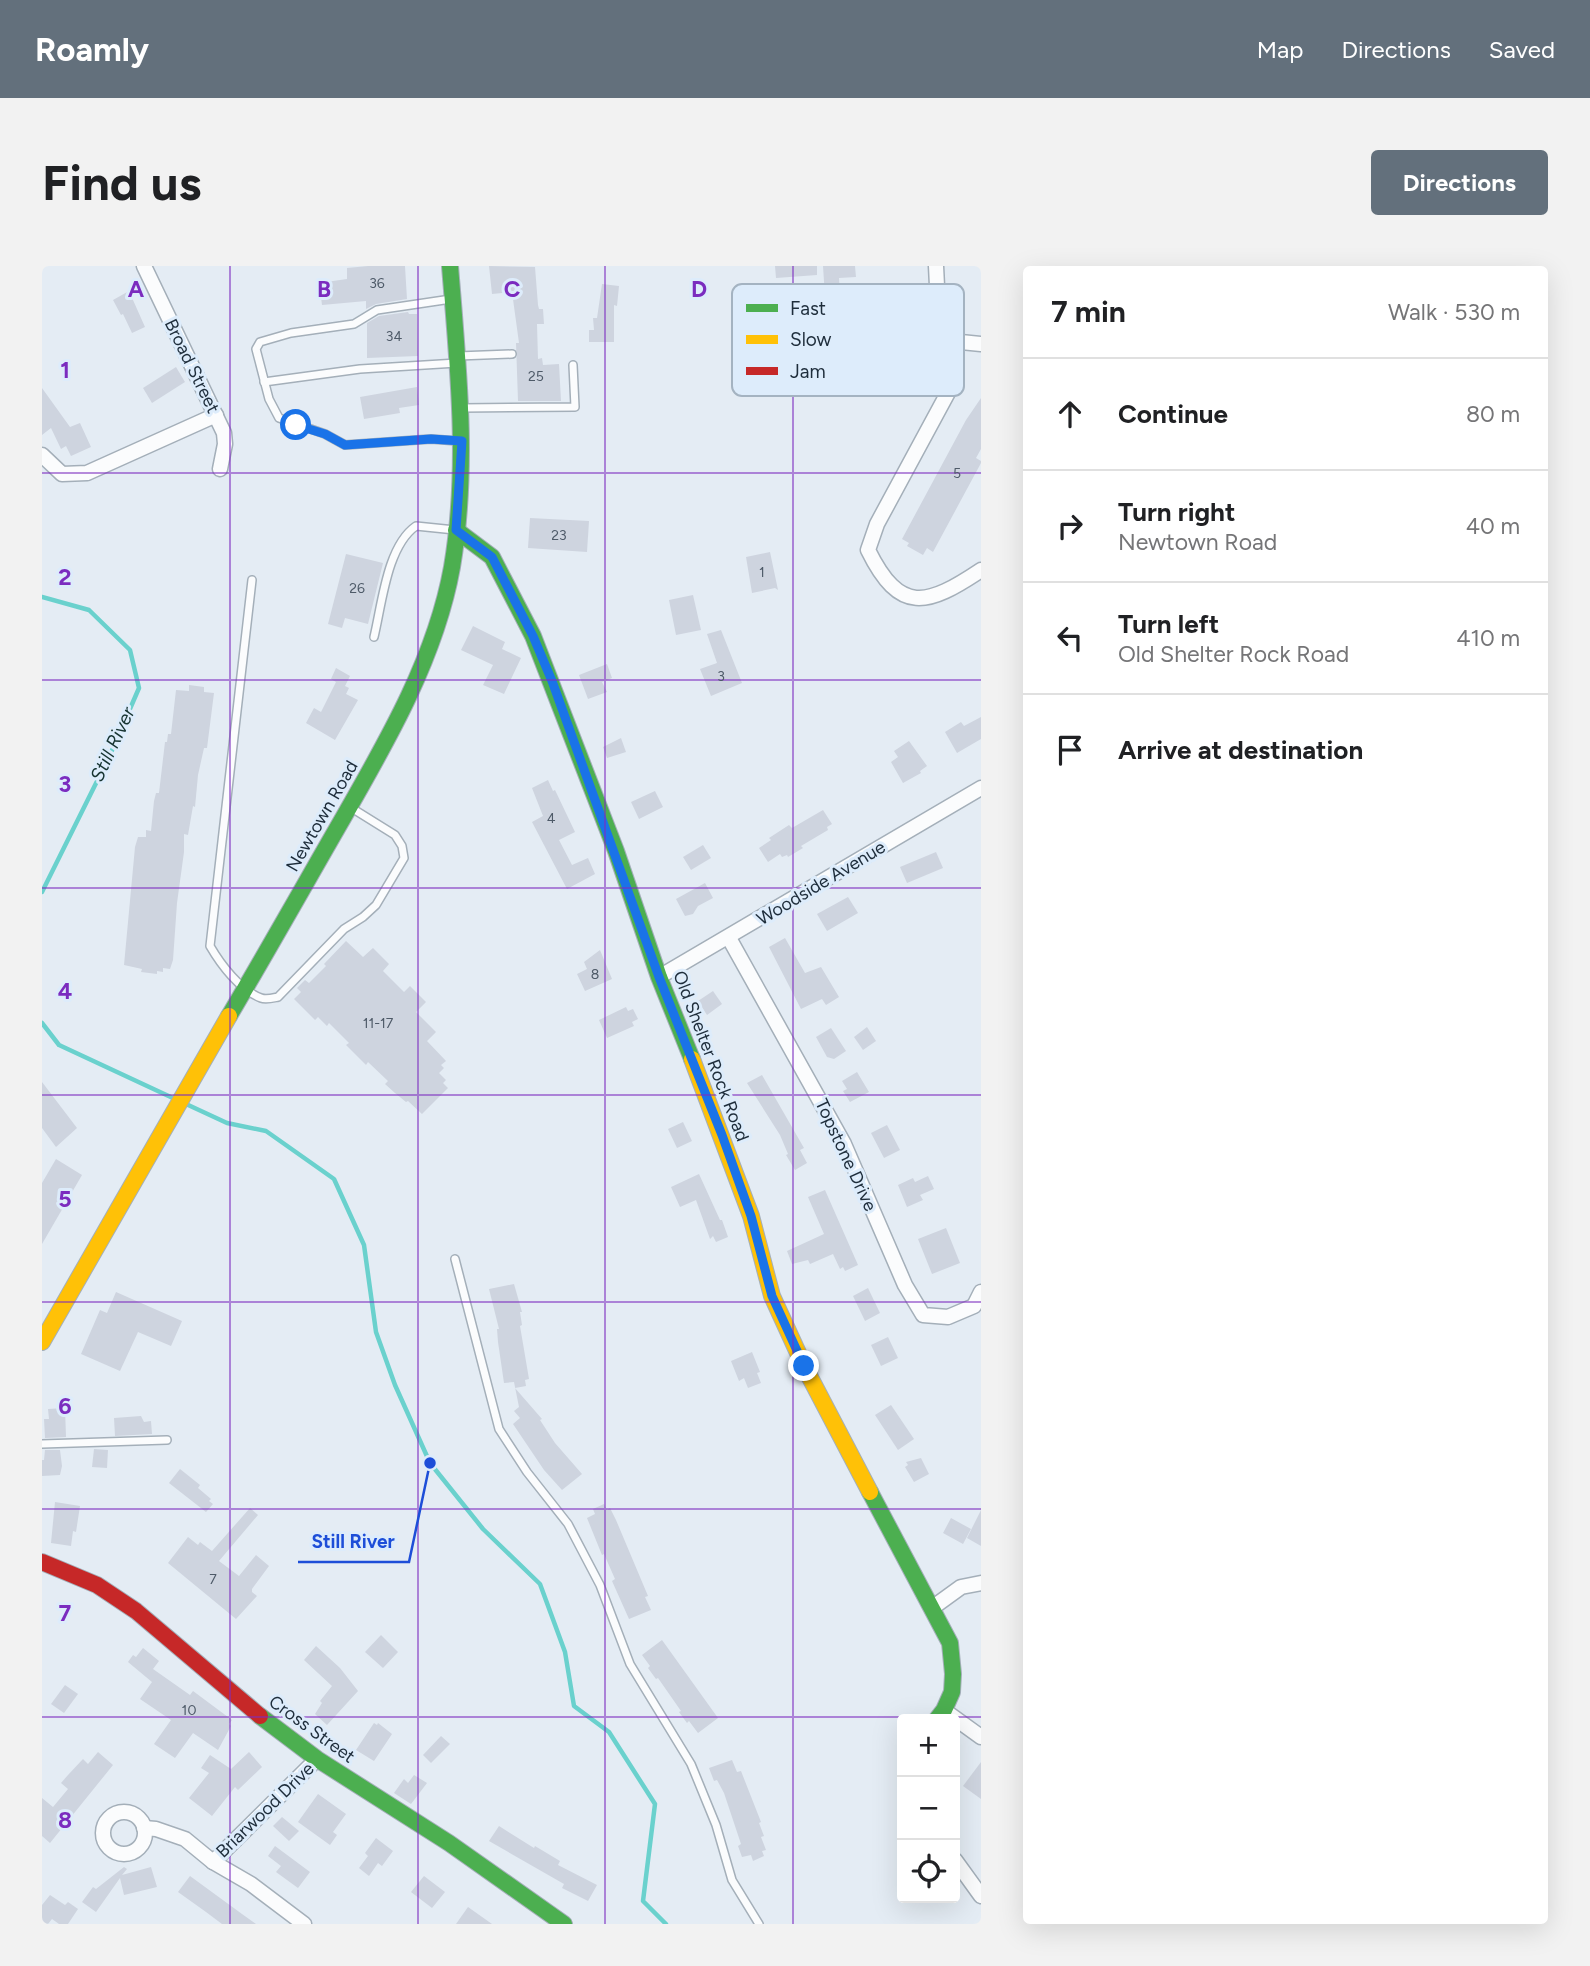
<!DOCTYPE html>
<html lang="en">
<head>
<meta charset="utf-8">
<style>
	:root { --surface:#fff; --page:#f2f2f2; --text:#202124; --muted:#757577; --line:#e0e0e0; --accent:#63707c }
	body { margin:0; font-family:Figtree,sans-serif; background:var(--page); color:var(--text) }
	.controls { position:absolute; right:21px; bottom:21px; display:grid; overflow:hidden; border-radius:7px; box-shadow:0 7px 28px #0002 }
	.controls button { width:63px; height:63px; display:grid; place-items:center; padding:0; border:0; border-bottom:2px solid var(--line); background:var(--surface); color:var(--text); font:35px sans-serif }
	.stop { position:absolute; width:21px; height:21px; margin:-16px; border:5px solid #1a73e8; border-radius:50%; background:#fff }
	.stop.end { background:#1a73e8; border-color:#fff; box-shadow:0 2px 7px #0008 }
	.list { margin:0; padding:0; list-style:none }
	h2 { display:flex; justify-content:space-between; align-items:center; height:91px; margin:0; padding:0 28px; font-size:30px }
	h2 small { font-size:23px; font-weight:400; color:var(--muted) }
	.list li { display:grid; grid-template-columns:46px 1fr auto; gap:21px; align-items:center; box-sizing:border-box; height:112px; padding:0 28px; border-top:2px solid var(--line) }
	.list b { display:block; font-size:26px; white-space:nowrap }
	.list p { margin:0; font-size:23px; white-space:nowrap; color:var(--muted) }
	.list em { font-size:23px; font-style:normal; color:var(--muted) }
	.icon { flex:none; width:38px; height:38px; fill:none; stroke:currentColor; stroke-width:2; stroke-linecap:round; stroke-linejoin:round }
	.map { position:relative; flex:none; width:939px; height:1658px; overflow:hidden; border-radius:7px }
	header { display:flex; align-items:center; gap:42px; box-sizing:border-box; height:98px; padding:0 35px; background:var(--accent); color:#fff }
	header strong { font-size:33px }
	nav { display:flex; gap:38px; margin-inline-start:auto; font-size:24px }
	.intro { display:flex; align-items:center; justify-content:space-between; box-sizing:border-box; height:168px; padding:0 42px }
	h1 { margin:0; font-size:49px }
	.button { padding:18px 32px; border-radius:7px; background:var(--accent); color:#fff; font-size:24px; font-weight:700 }
	main { display:flex; gap:42px; padding:0 42px }
	aside { flex:1; background:var(--surface); border-radius:7px; box-shadow:0 7px 28px #0002 }
	.map>svg:first-child { display:block }
</style>
</head>
<body>
<header>
<strong>Roamly</strong>
<nav><a>Map</a><a>Directions</a><a>Saved</a></nav>
</header>
<div class="intro"><h1>Find us</h1><a class="button">Directions</a></div>
<main>
<div class="map">
<svg width="939" height="1658" viewBox="0 0 939 1658">
	<rect width="100%" height="100%" fill="#e4ecf4"/>
	<g fill="none" stroke-linecap="round" stroke-linejoin="round">
		<g stroke="#6ad1cd" stroke-width="4.5">
			<path d="M0 331 47 344 88 384 97 422 68 489 0 626"/>
			<path d="M0 757 17 779 133 833"/>
			<path d="M144 838 185 857 224 865 292 913 322 979 334 1066 353 1119 388 1197 441 1263 498 1318 523 1386 532 1440 567 1466 613 1538 601 1635 624 1658"/>
		</g>
	</g>
	<g fill="#ced4df">
		<path d="M326 0H363L365 33 334 38 324 43V35L280 39 277 17 305 13V2Z"/>
		<path d="M447 0 493 1 496 39 497 43H501L502 58H495L496 93 500 92 501 99 517 98 519 135H476L474 77H477L470 26 450 28Z"/>
		<path d="M733 0H775V9L734 12Z"/>
		<path d="M781 0H813L814 11 797 12 798 30 783 31Z"/>
		<path d="M560 18 577 20 575 40 572 39V76H547V64H552L551 52H555Z"/>
		<path d="M87 25 103 61 90 67 81 48 79 49 71 34Z"/>
		<path d="M366 46 367 48H375L376 90 325 92V57L337 50Z"/>
		<path d="M134 101 143 116 110 137 101 122Z"/>
		<path d="M375 121 377 139 357 142 358 147 322 153 318 131Z"/>
		<path d="M0 122 28 161 38 157 49 181 29 190 24 180 19 183 9 162 0 169Z"/>
		<path d="M939 132V183L934 192 939 195V197L891 286 885 282 881 289 865 280 867 277 860 273 924 154Z"/>
		<path d="M488 252 547 255 545 286 486 282Z"/>
		<path d="M728 286 736 324 733 322 710 327 704 291Z"/>
		<path d="M304 288 341 297 326 358 303 352 300 362 286 358Z"/>
		<path d="M651 329 659 364 634 369 627 334Z"/>
		<path d="M431 360 463 376 460 383 479 392 462 428 441 419 451 399 419 384Z"/>
		<path d="M679 364 700 417 669 430 658 403 675 397 665 368Z"/>
		<path d="M565 398 570 412 560 416 565 426 546 433 537 409Z"/>
		<path d="M294 402 308 410 303 420 307 422 304 428 316 434 293 474 264 457 272 442 279 446 294 416 289 413Z"/>
		<path d="M147 419 162 421V426L172 427 165 482H162L156 509 153 541 151 540 146 569 142 568V586L135 637 131 694 128 703 121 702V706L115 705V708L99 706 100 703 82 699 93 581 96 571H104V564L109 565 112 535 114 527H117L123 476H125L126 468H129L134 424 147 425Z"/>
		<path d="M939 451V473L915 487 903 466 919 456 922 460Z"/>
		<path d="M579 472 584 486 565 492 561 481Z"/>
		<path d="M867 475 885 500 878 505 879 507 861 517 849 496 856 491 852 485Z"/>
		<path d="M506 514 511 525 513 524 533 566 517 574 530 599 546 592 553 608 525 623 490 556 501 550 490 522Z"/>
		<path d="M613 525 621 541 597 553 589 536Z"/>
		<path d="M781 544 790 558 785 561 786 564 759 580 761 582 746 591 745 589 740 591 738 588 726 596 717 582 729 574 727 572 747 559 750 562Z"/>
		<path d="M661 579 669 592 649 604 641 591Z"/>
		<path d="M894 586 901 602 865 617 858 601Z"/>
		<path d="M663 617 671 632 656 640 651 648 643 650 634 633Z"/>
		<path d="M806 631 816 647 785 665 775 648Z"/>
		<path d="M743 672 763 707 779 701 797 731 784 739 780 733 759 743 727 681Z"/>
		<path d="M304 675 321 691 331 682 347 698 341 705 362 726 368 720 384 736 374 746 394 766 385 775 404 795 399 799 402 802 397 807 404 814 401 817 406 822 380 848 366 835 364 836 353 827 343 818 346 815 326 796 324 799 304 779 307 777 287 757 285 760 276 751 273 754 252 733 259 726 255 722 263 714 267 717 284 700 282 698Z"/>
		<path d="M558 684 570 713 543 725 535 708 545 703 542 696Z"/>
		<path d="M671 725 680 738 665 749 656 735Z"/>
		<path d="M584 741 586 745 591 743 596 753 590 756 592 760 565 772 557 754Z"/>
		<path d="M825 761 834 775 821 784 812 771Z"/>
		<path d="M789 762 804 785 792 793 785 791 774 771Z"/>
		<path d="M815 806 827 826 808 836 801 825 805 823 800 815Z"/>
		<path d="M720 809 762 882 758 884 765 897 753 904 744 889 746 888 738 869 705 817Z"/>
		<path d="M0 816 35 862 14 881 0 862Z"/>
		<path d="M641 856 650 875 635 882 626 863Z"/>
		<path d="M845 859 858 884 842 892 829 867Z"/>
		<path d="M14 893 40 909 0 978V917Z"/>
		<path d="M657 908 678 954H680L686 971 674 976 671 970 668 973 654 934 638 941 629 921Z"/>
		<path d="M886 910 892 923 878 929 881 934 865 941 856 919 871 912 873 916Z"/>
		<path d="M783 924 816 999 803 1005 801 1001 798 1003 791 988 768 998 766 994 750 998 745 985 782 968 766 931Z"/>
		<path d="M904 962 918 997 890 1008 876 973Z"/>
		<path d="M472 1018 480 1046H478L480 1059 478 1060 487 1113 483 1114 484 1120 473 1122 500 1153 498 1154 513 1177 540 1208 520 1224 502 1204 471 1158 478 1152 472 1145 477 1141 472 1116 462 1117 456 1076 455 1063H457L447 1023Z"/>
		<path d="M826 1022 838 1047 823 1055 811 1030Z"/>
		<path d="M74 1026 140 1055 129 1080 96 1066 78 1105 39 1088 58 1044 65 1047Z"/>
		<path d="M846 1071 856 1092 839 1100 829 1079Z"/>
		<path d="M710 1086 718 1106 715 1107 719 1117 706 1122 702 1112 697 1115 689 1095Z"/>
		<path d="M849 1139 872 1173 856 1184 833 1149Z"/>
		<path d="M23 1142 24 1171 3 1172 2 1153H7L6 1143Z"/>
		<path d="M99 1150 102 1156 109 1155 110 1168 73 1170 72 1152Z"/>
		<path d="M52 1183 66 1184 65 1202 50 1201Z"/>
		<path d="M3 1184H18L20 1200 18 1209 0 1210V1194H2Z"/>
		<path d="M879 1192 887 1208 872 1216 863 1201 866 1199 864 1196Z"/>
		<path d="M138 1203 158 1219 156 1222 169 1233 167 1235 171 1238 164 1246 127 1217Z"/>
		<path d="M13 1236 38 1240 34 1266 31 1265 29 1280 9 1277Z"/>
		<path d="M562 1238 565 1244 568 1242 574 1254 606 1330 603 1331 609 1344 587 1353 570 1315 573 1313 562 1288 560 1289 545 1252 553 1248 551 1243Z"/>
		<path d="M208 1242 216 1249 177 1295 197 1310 214 1289 227 1300 210 1323V1326L215 1330 194 1353 126 1297 146 1271 156 1279 158 1276 170 1285Z"/>
		<path d="M939 1244V1280L925 1272Z"/>
		<path d="M909 1252 929 1263 921 1278 901 1267Z"/>
		<path d="M339 1369 356 1386 341 1402 323 1386Z"/>
		<path d="M620 1374 676 1452 656 1467 647 1455 645 1457 637 1446 639 1445 616 1412 614 1413 606 1402 608 1400 600 1389Z"/>
		<path d="M274 1380 298 1402 316 1425 285 1459 273 1448 280 1437 278 1435 290 1420 262 1394Z"/>
		<path d="M101 1382 117 1395 111 1403 148 1429 151 1425 190 1454 187 1458 189 1460 176 1484 151 1467 133 1492 112 1478 129 1454 98 1433 110 1416 86 1396 91 1389 94 1391Z"/>
		<path d="M23 1419 36 1428 22 1447 9 1438Z"/>
		<path d="M332 1457 335 1459 336 1457 350 1468 332 1495 314 1484Z"/>
		<path d="M399 1470 408 1478 389 1497 381 1489Z"/>
		<path d="M56 1486 71 1499 8 1577 0 1570V1532L11 1541 26 1523 19 1517 26 1509 41 1493 46 1498Z"/>
		<path d="M207 1486 220 1501 196 1524 193 1521 170 1550 147 1532 167 1507 159 1502 168 1489 189 1503Z"/>
		<path d="M690 1494 695 1506 699 1505 719 1556 717 1557 722 1570 719 1571 724 1584 720 1585 722 1590 711 1595 709 1589 700 1591 696 1580 699 1578 682 1527 675 1514 672 1515 667 1502Z"/>
		<path d="M939 1496V1533L921 1520Z"/>
		<path d="M372 1509 385 1517 369 1538 352 1527 362 1513 366 1517Z"/>
		<path d="M276 1528 304 1548 291 1566 295 1569 288 1579 256 1556Z"/>
		<path d="M240 1551 257 1565 247 1575 231 1560Z"/>
		<path d="M457 1560 492 1582 493 1580 518 1595 516 1599 555 1619 546 1635 520 1622 522 1618 447 1575Z"/>
		<path d="M334 1572 351 1585 340 1600 336 1597 327 1610 317 1602 326 1590 323 1587Z"/>
		<path d="M233 1580 268 1606 256 1622 234 1606 239 1600 226 1590Z"/>
		<path d="M82 1601 85 1603 80 1609 109 1601 115 1621 82 1629 78 1612 54 1646 40 1636 51 1621 54 1623Z"/>
		<path d="M148 1610 200 1648 214 1658H180L164 1646 136 1626Z"/>
		<path d="M382 1610 403 1626 390 1642 369 1626Z"/>
		<path d="M8 1629 23 1639 26 1636 36 1643 26 1658H17L10 1653 6 1658H0V1639Z"/>
		<path d="M426 1641 450 1658H414Z"/>
	</g>
	<g fill="none" stroke-linecap="round" stroke-linejoin="round">
		<g stroke="#a4afb9" stroke-width="10">
			<g id="lane">
				<path d="M409 33 335 44 312 58 249 67 218 76 214 83 227 133 237 152 283 168 303 179 389 173 416 175"/>
				<path d="M416 90 470 88"/>
				<path d="M222 116 318 103 415 97"/>
				<path d="M420 142 533 141 531 99"/>
				<path d="M210 314 168 680C179 699 198 724 219 732 224 734 231 732 236 731L302 663 321 651 334 639 362 592 360 580 353 569 308 541"/>
				<path d="M332 371C340 338 345 280 374 260L413 264"/>
				<path d="M413 993 457 1163 485 1206 526 1258 558 1319 588 1398 649 1498 674 1559 690 1614 717 1658"/>
				<path d="M0 1178 125 1174"/>
			</g>
		</g>
		<g stroke="#a4afb9" stroke-width="17">
			<g id="street">
				<path d="M102 0 182 167 183 178 178 203"/>
				<path d="M894 0 897 60 909 75"/>
				<path d="M939 78 909 75V121L835 258 826 284C858 349 885 340 939 304"/>
				<path d="M0 189 20 208 45 207 174 149"/>
				<path d="M687 672 802 878 863 1019 881 1049 906 1051 932 1040 939 1026"/>
				<path d="M617 711 939 522"/>
				<path d="M890 1342 919 1321 939 1317"/>
				<path d="M903 1445 939 1471"/>
				<circle cx="82" cy="1567" r="21"/>
				<path d="M102 1562 114 1563 143 1573 171 1596 209 1618 262 1658"/>
				<path d="M913 1594 939 1630"/>
				<path d="M171 1596 275 1493"/>
			</g>
		</g>
		<g stroke="#a4afb9" stroke-width="18">
			<g id="fast">
				<path d="M414 264 450 291 491 370 574 585 617 711 650 793"/>
				<path d="M187 750C223 689 258 627 293 566 340 484 393 396 410 301 427 201 416 100 408 0"/>
				<path d="M828 1226 908 1377 911 1408 910 1426 902 1444 895 1453"/>
				<path d="M218 1450 275 1493 407 1577 522 1658"/>
			</g>
		</g>
		<g stroke="#a4afb9" stroke-width="18">
			<g id="slow">
				<path d="M650 793 709 950 730 1030 762 1100 828 1226"/>
				<path d="M0 1076 187 750"/>
			</g>
		</g>
		<g stroke="#a4afb9" stroke-width="18">
			<path id="jam" d="M0 1296 55 1319 94 1345 218 1450"/>
		</g>
		<use href="#lane" stroke="#fbfcfd" stroke-width="7"/>
		<use href="#street" stroke="#fbfcfd" stroke-width="14"/>
		<use href="#fast" stroke="#4caf50" stroke-width="16"/>
		<use href="#slow" stroke="#ffc107" stroke-width="16"/>
		<use href="#jam" stroke="#c62828" stroke-width="16"/>
	</g>
	<g fill="none" stroke-linecap="round" stroke-linejoin="round">
		<path stroke="#1a73e8" stroke-width="9" d="M254 159 283 168 303 179 389 173 420 175 414 264 450 291 491 370 510 415 617 711 680 869 709 950 730 1030 762 1100"/>
	</g>
	<path fill="none" stroke="#7b2cbf" stroke-width="2" stroke-opacity="0.55" d="M188 0V1658M376 0V1658M563 0V1658M751 0V1658M0 207H939M0 414H939M0 622H939M0 829H939M0 1036H939M0 1243H939M0 1451H939"/>
	<g text-anchor="middle" stroke-width="6" stroke-linejoin="round" paint-order="stroke">
		<g font-size="14" fill="#4e5a68">
			<text x="335" y="22">36</text>
			<text x="352" y="75">34</text>
			<text x="494" y="115">25</text>
			<text x="915" y="212">5</text>
			<text x="517" y="274">23</text>
			<text x="720" y="311">1</text>
			<text x="315" y="327">26</text>
			<text x="679" y="415">3</text>
			<text x="509" y="557">4</text>
			<text x="553" y="713">8</text>
			<text x="336" y="762">11-17</text>
			<text x="171" y="1318">7</text>
			<text x="147" y="1449">10</text>
		</g>
		<g font-size="18" fill="#1e2d3b" stroke="#ddecfb">
			<text transform="translate(150 100) rotate(64)" y="6">Broad Street</text>
			<text transform="translate(280 550) rotate(-60)" y="6">Newtown Road</text>
			<text transform="translate(779 617) rotate(-31)" y="6">Woodside Avenue</text>
			<text transform="translate(669 790) rotate(69)" y="6">Old Shelter Rock Road</text>
			<text transform="translate(804 889) rotate(65)" y="6">Topstone Drive</text>
			<text transform="translate(270 1463) rotate(36)" y="6">Cross Street</text>
			<text transform="translate(223 1544) rotate(-44)" y="6">Briarwood Drive</text>
		</g>
		<g font-size="19" font-style="italic" fill="#163330" stroke="#ddecfb">
			<text transform="translate(70 478) rotate(-65)" y="7">Still River</text>
		</g>
	</g>
	<rect x="690" y="18" width="232" height="112" rx="10" fill="#ddecfb" stroke="#a4b3c1" stroke-width="2"/>
	<rect x="704" y="38" width="32" height="8" fill="#4caf50"/>
	<rect x="704" y="69" width="32" height="9" fill="#ffc107"/>
	<rect x="704" y="101" width="32" height="8" fill="#c62828"/>
	<g font-size="19" fill="#1e2d3b">
		<text x="748" y="49">Fast</text>
		<text x="748" y="80">Slow</text>
		<text x="748" y="112">Jam</text>
	</g>
	<g font-size="23" text-anchor="middle" font-weight="bold" fill="#7b2cbf" stroke="#ddecfb" stroke-width="6" stroke-linejoin="round" paint-order="stroke">
		<text x="94" y="31">A</text>
		<text x="282" y="31">B</text>
		<text x="470" y="31">C</text>
		<text x="657" y="31">D</text>
		<text x="23" y="112">1</text>
		<text x="23" y="319">2</text>
		<text x="23" y="526">3</text>
		<text x="23" y="733">4</text>
		<text x="23" y="941">5</text>
		<text x="23" y="1148">6</text>
		<text x="23" y="1355">7</text>
		<text x="23" y="1562">8</text>
	</g>
	<path fill="none" stroke="#1d4ed8" stroke-width="2.5" d="M388 1197L367 1296H256"/>
	<circle fill="#1d4ed8" stroke="#ddecfb" stroke-width="2.5" cx="388" cy="1197" r="7"/>
	<g font-size="19" text-anchor="middle" font-weight="bold" fill="#1d4ed8" stroke="#ddecfb" stroke-width="6" stroke-linejoin="round" paint-order="stroke">
		<text x="311" y="1282">Still River</text>
	</g>
</svg>
<div class="controls">
<button>+</button>
<button>−</button>
<button><svg class="icon" aria-label="locate" viewBox="0 0 24 24"><circle cx="12" cy="12" r="6"/><path d="M12 2v4M12 18v4M2 12h4M18 12h4"/></svg></button>
</div>
<div class="stop" style="left:254px;top:159px"></div>
<div class="stop end" style="left:762px;top:1100px"></div>
</div>
<aside>
<h2>7 min<small>Walk · 530 m</small></h2>
<ul class="list">
<li><svg class="icon" aria-label="ahead" viewBox="0 0 24 24"><path d="M12 20V5M6 11l6-6 6 6"/></svg><div><b>Continue</b></div><em>80 m</em></li>
<li><svg class="icon" aria-label="right" viewBox="0 0 24 24"><path d="M7 20v-9h11M14 6l5 5-5 5"/></svg><div><b>Turn right</b><p>Newtown Road</p></div><em>40 m</em></li>
<li><svg class="icon" aria-label="left" viewBox="0 0 24 24"><path d="M17 20v-9H6M10 6l-5 5 5 5"/></svg><div><b>Turn left</b><p>Old Shelter Rock Road</p></div><em>410 m</em></li>
<li><svg class="icon" aria-label="arrive" viewBox="0 0 24 24"><path d="M6 21V4h12l-3 4 3 4H6"/></svg><div><b>Arrive at destination</b></div></li>
</ul>
</aside>
</main>
</body>
</html>
